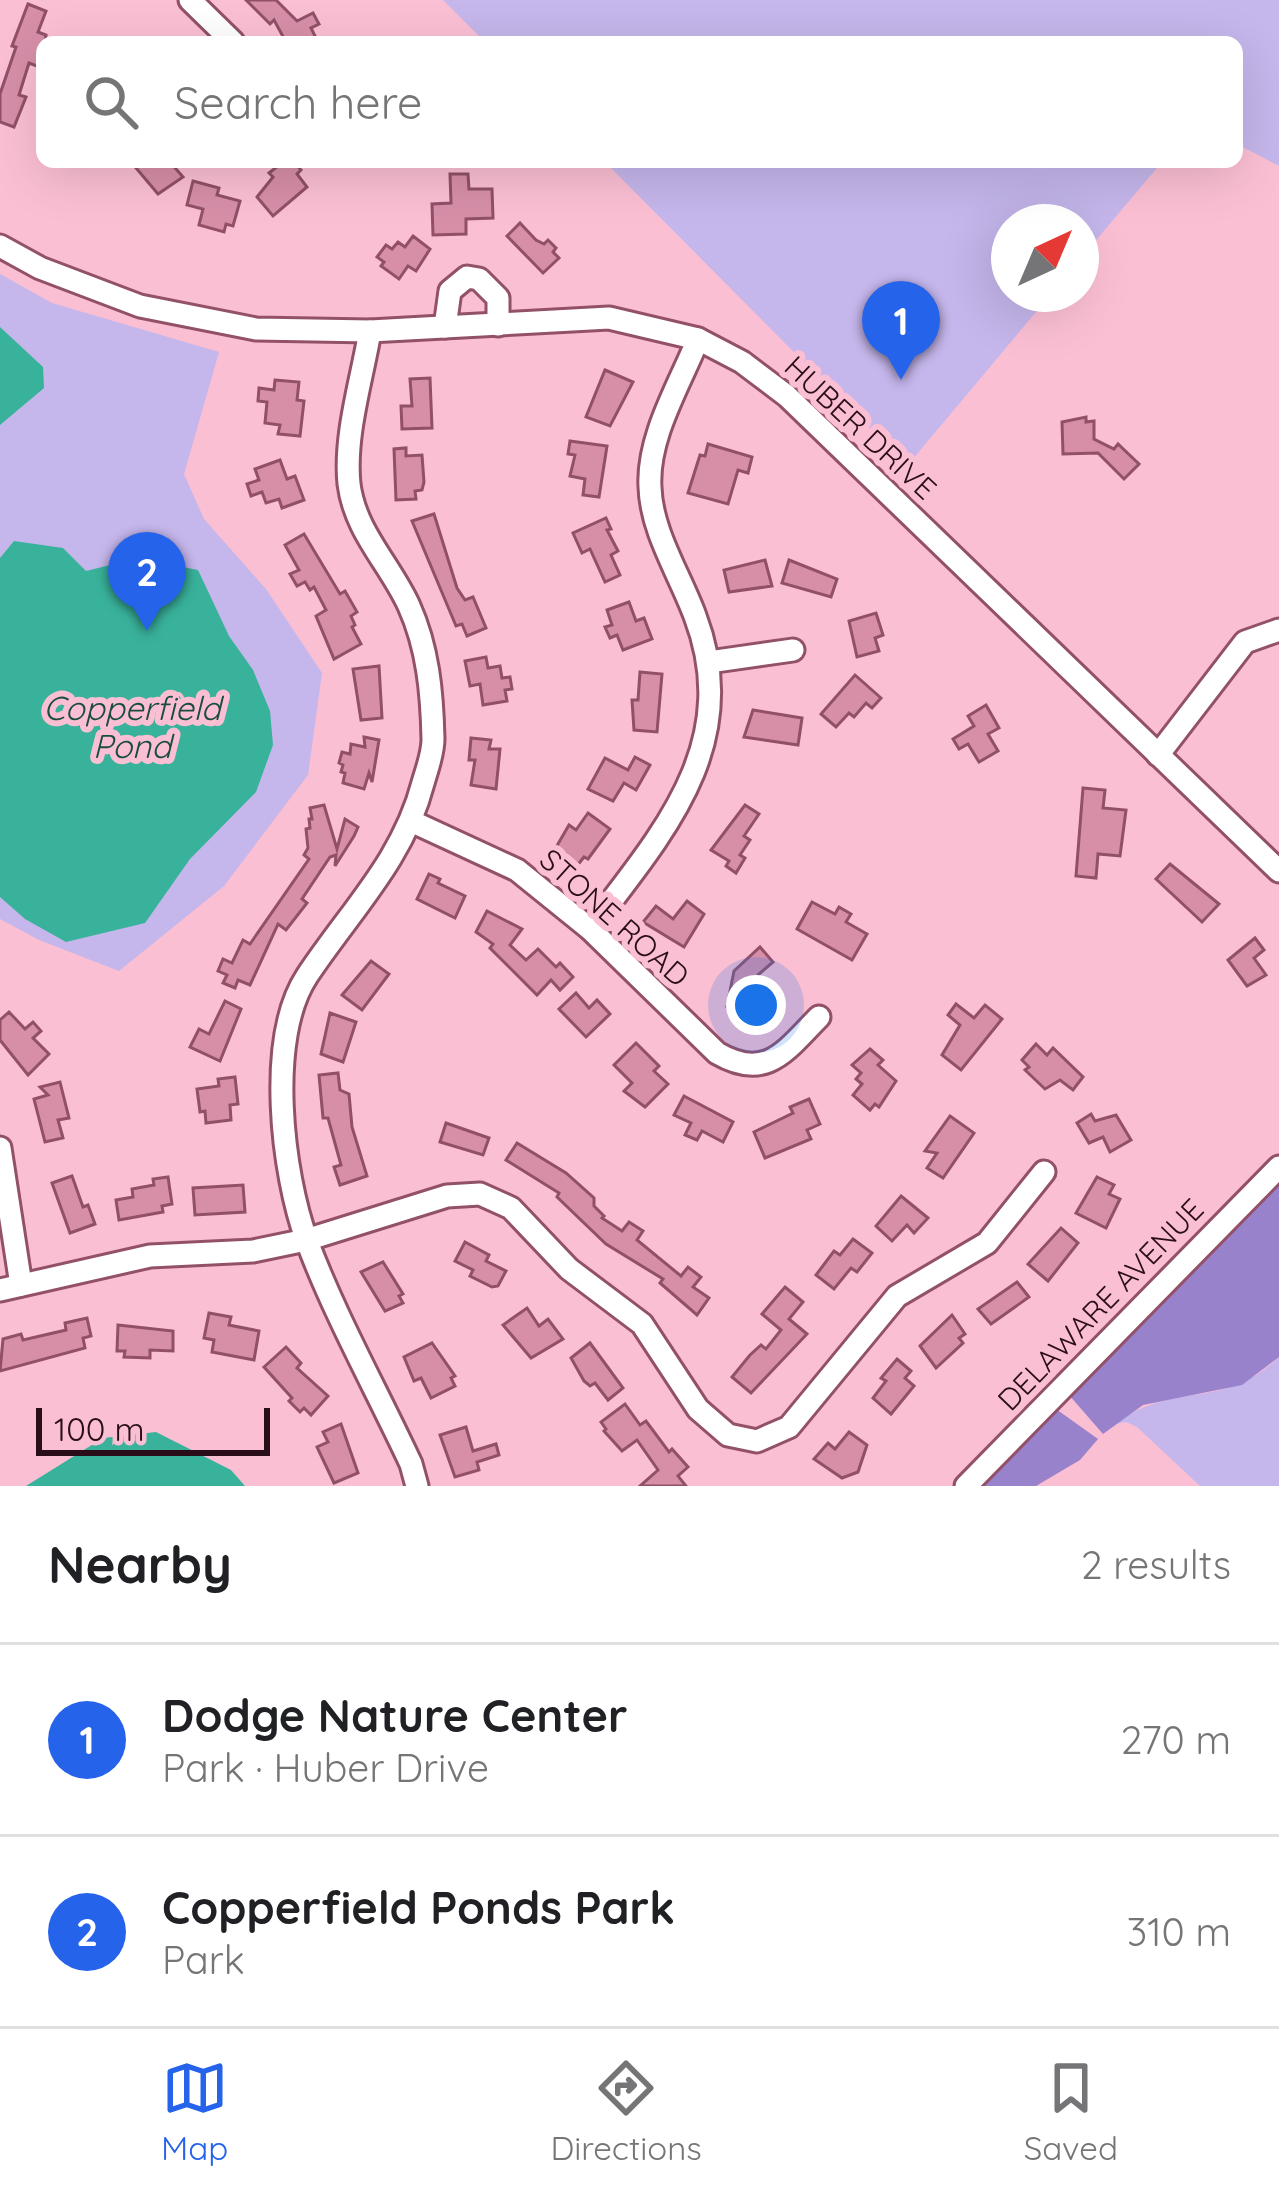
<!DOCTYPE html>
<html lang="en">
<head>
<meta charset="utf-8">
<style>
	:root { --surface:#fff; --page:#f6f6f6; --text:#202124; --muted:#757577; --line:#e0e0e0; --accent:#2563eb }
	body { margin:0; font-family:Quicksand,sans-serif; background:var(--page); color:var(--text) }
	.compass { position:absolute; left:991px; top:204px; width:108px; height:108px; border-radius:50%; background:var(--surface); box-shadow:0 12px 48px #0002; rotate:44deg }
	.scale { position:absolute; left:36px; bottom:30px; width:234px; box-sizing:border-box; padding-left:12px; border:6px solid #290e19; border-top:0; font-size:33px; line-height:42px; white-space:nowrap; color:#290e19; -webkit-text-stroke:9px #fbbfd3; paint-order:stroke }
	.you { position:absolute; left:756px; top:1005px; width:42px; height:42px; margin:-30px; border:9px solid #fff; border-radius:50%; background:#1a73e8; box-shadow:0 0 0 18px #1a73e833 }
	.badge { display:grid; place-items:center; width:78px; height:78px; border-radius:50%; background:var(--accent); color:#fff; font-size:39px; font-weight:700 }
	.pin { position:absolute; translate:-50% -99px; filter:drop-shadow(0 3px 6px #0008) }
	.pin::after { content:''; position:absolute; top:63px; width:42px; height:36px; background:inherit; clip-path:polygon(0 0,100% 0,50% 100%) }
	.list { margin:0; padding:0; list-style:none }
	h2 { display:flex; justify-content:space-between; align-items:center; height:156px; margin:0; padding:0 48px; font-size:51px }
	h2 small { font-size:39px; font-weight:400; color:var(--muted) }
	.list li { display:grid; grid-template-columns:78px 1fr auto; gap:36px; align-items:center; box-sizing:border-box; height:192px; padding:0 48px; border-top:3px solid var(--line) }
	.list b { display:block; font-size:45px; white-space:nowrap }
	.list p { margin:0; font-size:39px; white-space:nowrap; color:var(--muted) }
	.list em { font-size:39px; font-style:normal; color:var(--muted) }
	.icon { flex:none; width:66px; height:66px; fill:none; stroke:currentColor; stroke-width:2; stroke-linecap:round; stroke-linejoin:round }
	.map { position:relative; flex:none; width:1279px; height:1486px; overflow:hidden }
	.search { position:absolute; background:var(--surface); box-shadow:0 12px 48px #0002; left:36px; right:36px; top:36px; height:132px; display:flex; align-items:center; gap:30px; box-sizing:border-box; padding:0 42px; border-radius:18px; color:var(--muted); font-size:45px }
	.sheet { height:540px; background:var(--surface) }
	nav { display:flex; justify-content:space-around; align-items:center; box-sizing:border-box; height:168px; border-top:3px solid var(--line); background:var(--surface); font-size:33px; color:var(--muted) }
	nav a { display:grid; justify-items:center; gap:6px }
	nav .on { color:var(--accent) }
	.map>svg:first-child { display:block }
</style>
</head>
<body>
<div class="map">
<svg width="1279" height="1486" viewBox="0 0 1279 1486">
	<rect width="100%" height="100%" fill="#fbbfd3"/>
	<g fill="#c5b6eb">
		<path d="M443 0H1279V166L1237 144V42H485Z"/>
		<path d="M605 162H1162L1081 258V222H1009V294H1051L907 466Z"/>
		<path d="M0 274 52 303 219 352 184 474 204 519 266 589 322 673 308 775 224 886 119 971 39 940 0 919Z"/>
		<path d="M1279 1357V1486H1200L1137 1427 1126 1422 1115 1424C1174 1380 1222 1412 1279 1357Z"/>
	</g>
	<g fill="#9982cc">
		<path d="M1279 1182V1357L1242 1385 1143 1405 1103 1434 1069 1395Z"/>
		<path d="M1056 1409 1098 1439 1080 1460 1036 1486H981Z"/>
	</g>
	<g fill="#39b29b">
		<path d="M0 327 43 367 44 388 0 425Z"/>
		<path d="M14 541 63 548 86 571 138 558 198 570 229 636 253 670 270 711 273 745 256 792 190 859 145 923 66 942 25 919 0 897V558Z"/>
		<path d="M156 1432 231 1470 245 1486H26L103 1438Z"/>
	</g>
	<g fill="#d78fa8" stroke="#915068" stroke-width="3">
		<path d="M246 0H276L297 21 313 13 319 24 311 28 318 42H286L274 20 270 24Z"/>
		<path d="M28 4 46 11 38 32 46 35 42 68 29 63 19 95 26 97 14 127 0 122V94L16 47 12 46Z"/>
		<path d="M131 162H170L183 177 158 194Z"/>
		<path d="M283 162H294L301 170 297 174 307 187 273 216 257 197 273 177 269 173Z"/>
		<path d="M450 174H468L469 189H492L493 218 466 219V234L433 235 432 204 451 203Z"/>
		<path d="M193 181 219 188 217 195 240 201 233 226 226 224 224 232 199 225 203 209 187 205Z"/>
		<path d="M520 223 536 240 544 244 548 240 556 248 553 252 559 258 543 273 507 236Z"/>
		<path d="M413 236 430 249 416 271 408 266 399 279 381 266 384 262 377 257 386 245 392 249 398 242 405 247Z"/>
		<path d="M605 370 633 382 610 426 586 417Z"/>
		<path d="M430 378 432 428 402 429 401 406H412L410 379Z"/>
		<path d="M275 380 299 382 297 400 304 401 300 436 278 434 280 425 265 423 267 402 258 401 259 388 274 390Z"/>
		<path d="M1086 417V422L1094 421V439L1114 449 1118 444 1139 464 1124 479 1098 453 1063 454 1062 422Z"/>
		<path d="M570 441 607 446 599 497 583 495 585 479 570 476 575 455 568 454Z"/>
		<path d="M708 444 752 457 748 473 738 470 728 504 688 493 700 455 705 456Z"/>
		<path d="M406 448V456L422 455 424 482 422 490 415 491 416 499 396 500 394 449Z"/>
		<path d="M280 460 287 479 295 476 304 500 282 508 279 499 266 503 262 492 251 496 247 484 259 480 255 469Z"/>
		<path d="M434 514 457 588 465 600 473 597 486 628 467 636 462 624 456 626 412 521Z"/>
		<path d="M606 518 611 529 607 530 618 551 611 555 620 575 605 582 590 549 582 553 573 533Z"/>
		<path d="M304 534 340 594 345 591 357 612 351 616 355 625 352 627 361 644 334 659 316 616 326 610 314 587 310 590 305 582 297 586 290 574 299 570 285 545Z"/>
		<path d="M765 560 772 586 729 592 724 570Z"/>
		<path d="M789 560 837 579 831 597 782 583Z"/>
		<path d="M629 602 636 621 644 618 652 639 623 650 617 635 610 638 605 627 612 625 607 610Z"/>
		<path d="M876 613 883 635 875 638 879 651 857 657 849 621Z"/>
		<path d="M486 657 488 668 500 666 502 678 510 677 512 689 505 690 507 701 483 705 480 684 470 686 465 661Z"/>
		<path d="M379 666 382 718 361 720 353 669Z"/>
		<path d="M640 672 662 674 657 732 634 730 632 700H638Z"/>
		<path d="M855 675 881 698 872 708 866 703 854 717 849 713 836 727 821 714Z"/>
		<path d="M986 705 999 728 988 734 998 751 979 762 968 744 959 749 953 739 974 726 968 716Z"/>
		<path d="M753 710 802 718 798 745 744 737Z"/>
		<path d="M364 737 379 740 372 782 369 773 364 789 343 783 345 773 341 772 343 765 339 763 342 752 350 754 351 744 365 747Z"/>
		<path d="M471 738 491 740 489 749H500L496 789 471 785 475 760H469Z"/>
		<path d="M635 757 650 765 636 790 624 783 613 801 588 789 605 758 628 770Z"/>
		<path d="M1083 788 1105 790 1103 808 1126 810 1120 856 1098 854 1096 878 1076 876Z"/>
		<path d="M324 805 337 849 345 819 358 827 354 836 335 866 336 855 330 857 302 899 307 903 286 930 278 924 250 985 238 980 235 988 223 983 227 975 218 971 223 959 232 963 243 940 250 944 309 859 304 855 308 848 306 829 310 828 309 819H312L310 808Z"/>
		<path d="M745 805 759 814 744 836 750 840 740 855 745 858 736 873 726 866 729 861 711 850Z"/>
		<path d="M588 813 610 829 588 859 584 857 577 866 555 849 569 825 576 830Z"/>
		<path d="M1170 864 1219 904 1202 922 1156 879Z"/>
		<path d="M429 874 440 879 438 883 465 896 455 918 417 899Z"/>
		<path d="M687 901 704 914 684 947 643 922 656 906 673 919Z"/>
		<path d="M812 902 835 914 839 907 851 914 846 922 867 934 852 960 797 929Z"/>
		<path d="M487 911 522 929 510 945 526 960 538 949 556 967 560 963 573 977 560 990 551 980 537 995 490 948 493 944 476 932Z"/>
		<path d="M1255 938 1264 950 1254 958 1266 975 1247 986 1228 960Z"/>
		<path d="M760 947 773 962 758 975 746 1007 727 1006 734 971Z"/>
		<path d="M371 961 389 974 362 1010 342 995Z"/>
		<path d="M576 993 589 1008 597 1000 610 1014 586 1037 559 1009Z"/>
		<path d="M225 1001 241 1009 220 1061 190 1047 199 1029 209 1034Z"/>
		<path d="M956 1004 974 1018 985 1005 1002 1019 961 1070 942 1055 960 1025 948 1015Z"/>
		<path d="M9 1012 25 1029 33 1022 41 1031 33 1038 49 1054 28 1075 0 1040V1020Z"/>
		<path d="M330 1013 356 1022 343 1062 321 1054Z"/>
		<path d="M636 1043 659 1066 654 1071 668 1084 645 1107 624 1091 632 1083 614 1065Z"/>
		<path d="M1036 1044 1047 1055 1053 1048 1083 1077 1073 1090 1060 1080 1045 1089 1025 1070 1029 1067 1022 1060Z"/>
		<path d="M870 1049 883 1060 878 1065 896 1081 879 1107 875 1104 870 1110 853 1095 862 1084 856 1079 861 1073 852 1065Z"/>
		<path d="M338 1073 340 1090 349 1094 352 1127 367 1176 340 1185 334 1167 341 1165 328 1118H323L319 1075Z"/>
		<path d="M235 1077 238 1104 230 1105 231 1120 206 1123 205 1111 200 1112 197 1089 219 1086 218 1079Z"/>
		<path d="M60 1082 69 1118 58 1120 63 1138 45 1142 34 1099 48 1095 40 1087Z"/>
		<path d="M684 1096 733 1122 723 1142 702 1131 697 1140 685 1135 691 1123 674 1115Z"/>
		<path d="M809 1099 820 1124 807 1130 811 1139 765 1158 754 1132 793 1113 790 1107Z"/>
		<path d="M1091 1114 1095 1121 1116 1115 1131 1140 1110 1152 1103 1137 1089 1143 1077 1123Z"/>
		<path d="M950 1116 974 1133 943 1178 927 1168 937 1153 925 1151Z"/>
		<path d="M446 1123 489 1138 483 1155 440 1142Z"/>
		<path d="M517 1143 566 1173 594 1198V1206L604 1216 602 1218 622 1231 629 1222 643 1231 637 1240 681 1276 688 1267 701 1277 693 1287 709 1298 697 1315 660 1283 663 1279 606 1244 557 1197 559 1193 506 1160Z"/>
		<path d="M72 1176 83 1207 88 1205 95 1224 70 1233 52 1183Z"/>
		<path d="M168 1177 172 1204 162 1206 163 1212 119 1220 116 1200 133 1197 132 1189 154 1185 153 1179Z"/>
		<path d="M1097 1177 1114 1185 1109 1194 1120 1199 1106 1228 1076 1213Z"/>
		<path d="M243 1185 245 1212 195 1215 193 1188Z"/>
		<path d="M901 1196 928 1218 914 1233 907 1225 892 1241 876 1226Z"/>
		<path d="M1061 1228 1078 1243 1048 1281 1028 1264Z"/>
		<path d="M853 1239 872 1253 857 1272 851 1268 834 1289 816 1275 834 1251 840 1255Z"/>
		<path d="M465 1242 489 1255 486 1261 506 1271 498 1286 492 1287 470 1276 473 1270 455 1261Z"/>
		<path d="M383 1262 403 1294 399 1296 403 1303 385 1311 361 1272Z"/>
		<path d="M1017 1282 1029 1297 991 1324 978 1309Z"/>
		<path d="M785 1287 803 1302 789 1319 807 1334 751 1393 732 1377 750 1355 761 1345 766 1349 781 1330 762 1314Z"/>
		<path d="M527 1308 539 1326 548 1319 563 1339 531 1358 503 1325Z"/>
		<path d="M209 1313 231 1317 229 1325 259 1331 254 1360 212 1352 214 1340 204 1338Z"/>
		<path d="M952 1315 965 1334 959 1338 963 1343 936 1368 920 1346Z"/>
		<path d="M87 1318 91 1336 83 1338 85 1348 0 1371 3 1339 21 1334 23 1340 66 1330 65 1323Z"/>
		<path d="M118 1325 173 1331V1351L150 1350V1358L124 1357 125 1351H117Z"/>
		<path d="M432 1343 455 1376 451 1378 455 1386 431 1398 421 1378 414 1381 404 1357Z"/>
		<path d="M590 1343 623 1388 608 1400 595 1383 590 1386 584 1381 571 1358Z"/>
		<path d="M286 1347 301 1363 297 1368 328 1396 311 1415 304 1408 300 1412 289 1401 292 1398 264 1367Z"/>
		<path d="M897 1359 911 1371 905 1378 914 1386 891 1414 873 1398 886 1381 881 1378Z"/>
		<path d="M625 1404 640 1425 646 1421 669 1452 672 1449 688 1467 678 1476 686 1486H640L658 1470 637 1440 622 1451 604 1431 606 1429 601 1422Z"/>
		<path d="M341 1424 358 1473 334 1483 317 1447 328 1442 323 1432Z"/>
		<path d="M466 1427 473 1451 496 1444 499 1455 477 1462 479 1470 455 1477 440 1435Z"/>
		<path d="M849 1432 867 1445 858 1472 842 1478 814 1459 828 1443 835 1449Z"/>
	</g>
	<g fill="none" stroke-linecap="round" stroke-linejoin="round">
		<g stroke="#925169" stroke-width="27">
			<g id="minor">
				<path d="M190 0 233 42"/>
				<path d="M0 246 40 268 140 306 256 329 370 331 609 318 698 339 742 362 787 396 1279 871"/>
				<path d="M445 327 450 291 467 277 479 279 498 298V325"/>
				<path d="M370 331C362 379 344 435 349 484 355 532 390 564 409 606 428 648 432 693 433 739 433 754 427 769 423 783 403 860 350 911 307 976 266 1038 282 1173 307 1241 335 1316 377 1391 411 1464L417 1486"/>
				<path d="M709 662 793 650"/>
				<path d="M1158 755 1245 642 1279 630"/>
				<path d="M413 822 517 870 590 929 717 1053C767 1082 786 1050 819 1017"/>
				<path d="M590 929C662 834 744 744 695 616 680 575 651 531 650 487 647 437 680 384 698 339"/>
				<path d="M0 1148 21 1285"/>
				<path d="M0 1290 150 1256 253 1251 306 1240 447 1196 480 1194 511 1208 569 1269 642 1324 698 1409 728 1435 757 1441 789 1427 897 1296 987 1243 1044 1172"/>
				<path d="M966 1486 1279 1167"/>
			</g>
		</g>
		<use href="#minor" stroke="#fff" stroke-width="21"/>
	</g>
	<g text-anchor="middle" stroke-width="12" stroke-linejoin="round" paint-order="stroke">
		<g font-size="30" fill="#290e19" stroke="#fbbfd3">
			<text transform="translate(860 428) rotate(43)" y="10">HUBER DRIVE</text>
			<text transform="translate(614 918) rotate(42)" y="10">STONE ROAD</text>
			<text transform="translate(1101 1305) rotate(-46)" y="10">DELAWARE AVENUE</text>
		</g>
		<g font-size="33" font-style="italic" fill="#194b41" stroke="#fbbfd3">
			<text x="132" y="720">Copperfield<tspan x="132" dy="38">Pond</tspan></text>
		</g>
	</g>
</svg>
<svg class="compass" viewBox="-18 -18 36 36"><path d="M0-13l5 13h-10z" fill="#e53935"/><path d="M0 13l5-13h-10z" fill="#757577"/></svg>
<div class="scale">100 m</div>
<div class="you"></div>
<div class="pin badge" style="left:901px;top:380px">1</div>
<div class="pin badge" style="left:147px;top:631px">2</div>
<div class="search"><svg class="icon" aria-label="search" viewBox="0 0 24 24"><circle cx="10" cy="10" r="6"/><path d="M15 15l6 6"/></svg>Search here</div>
</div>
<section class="sheet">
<h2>Nearby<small>2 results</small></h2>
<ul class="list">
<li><span class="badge">1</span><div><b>Dodge Nature Center</b><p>Park · Huber Drive</p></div><em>270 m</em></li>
<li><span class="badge">2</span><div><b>Copperfield Ponds Park</b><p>Park</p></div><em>310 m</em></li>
</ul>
</section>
<nav>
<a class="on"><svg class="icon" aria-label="map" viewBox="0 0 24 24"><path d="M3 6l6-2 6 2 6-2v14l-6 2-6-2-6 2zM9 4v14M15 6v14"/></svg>Map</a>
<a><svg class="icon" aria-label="directions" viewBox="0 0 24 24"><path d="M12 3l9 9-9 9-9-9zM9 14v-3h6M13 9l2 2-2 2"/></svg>Directions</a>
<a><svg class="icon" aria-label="saved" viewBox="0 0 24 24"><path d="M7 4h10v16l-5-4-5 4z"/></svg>Saved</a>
</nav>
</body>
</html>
